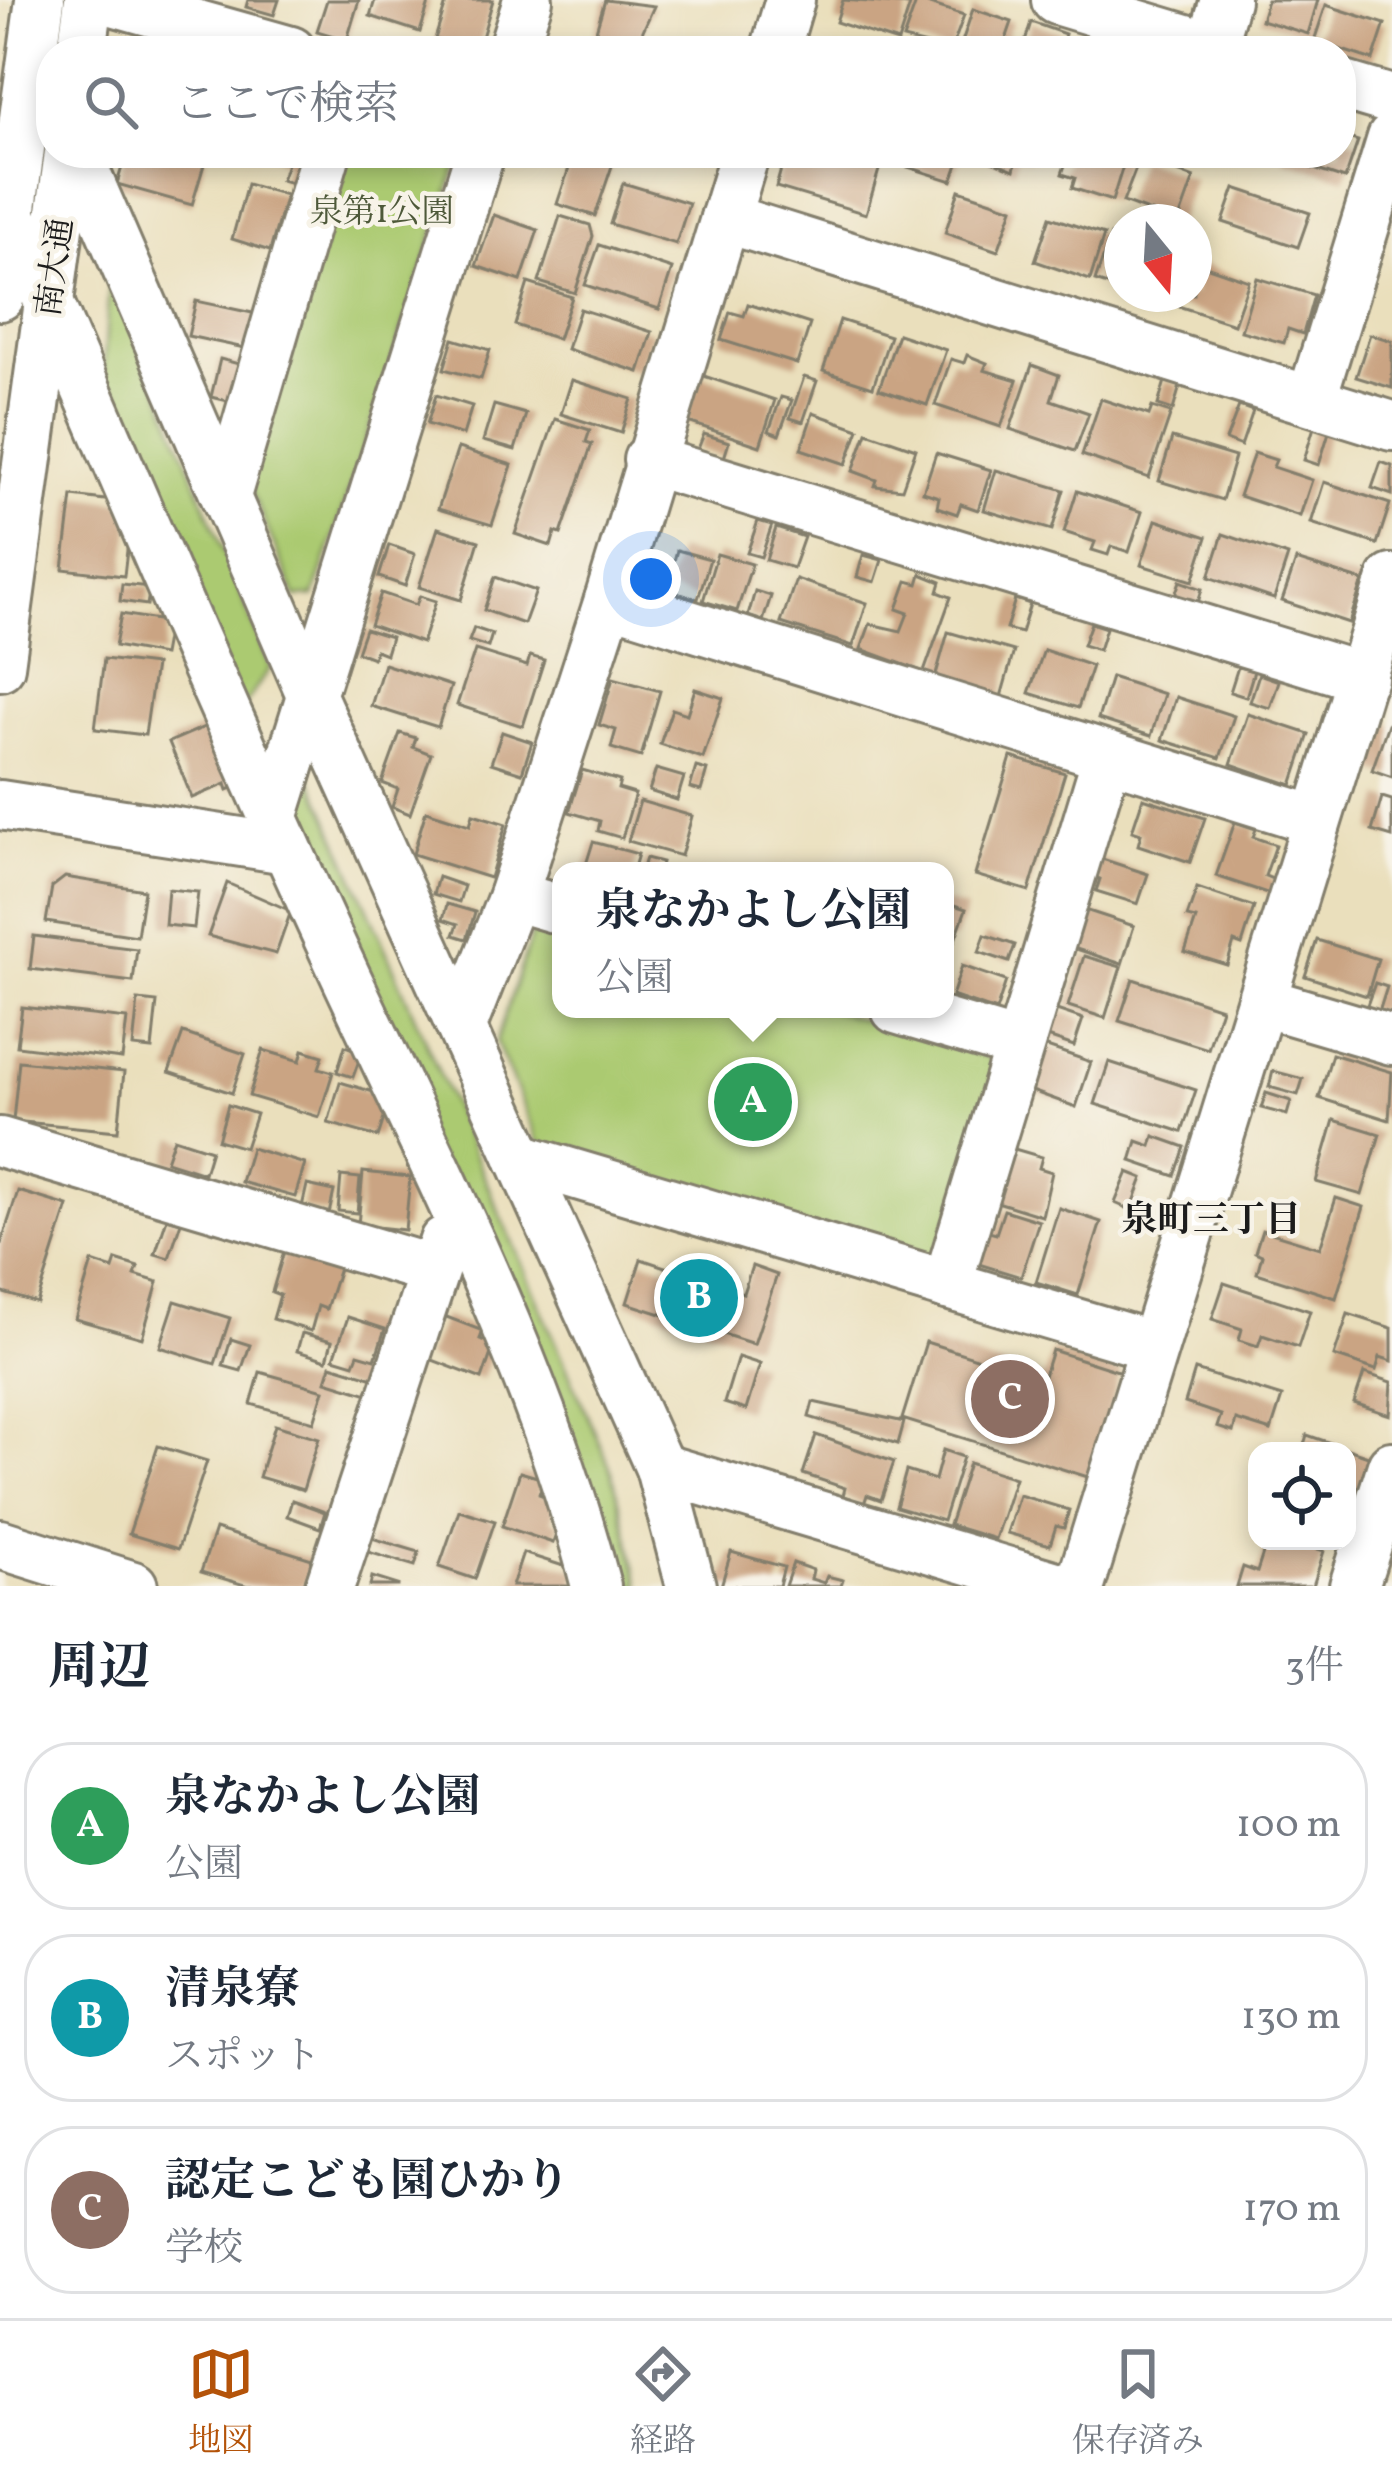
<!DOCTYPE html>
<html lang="ja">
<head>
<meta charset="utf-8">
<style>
	:root { --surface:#fff; --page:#f6f6f7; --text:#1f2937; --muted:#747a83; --line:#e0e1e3; --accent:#b45309 }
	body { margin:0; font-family:Vollkorn,"Noto Serif JP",serif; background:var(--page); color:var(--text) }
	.controls { position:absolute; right:36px; bottom:36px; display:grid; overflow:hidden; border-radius:24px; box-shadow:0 6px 18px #0003 }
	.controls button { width:108px; height:108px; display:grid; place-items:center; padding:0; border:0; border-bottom:3px solid var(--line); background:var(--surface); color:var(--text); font:60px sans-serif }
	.compass { position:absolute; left:1104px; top:204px; width:108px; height:108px; border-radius:50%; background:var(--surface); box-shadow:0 6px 18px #0003; rotate:162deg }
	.you { position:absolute; left:651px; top:579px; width:42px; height:42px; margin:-30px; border:9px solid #fff; border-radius:50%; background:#1a73e8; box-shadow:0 0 0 18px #1a73e833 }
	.badge { display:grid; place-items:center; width:78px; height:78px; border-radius:50%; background:var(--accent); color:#fff; font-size:39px; font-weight:700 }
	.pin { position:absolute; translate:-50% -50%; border:6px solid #fff; box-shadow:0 3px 12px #0006 }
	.popup { position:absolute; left:552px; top:862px; width:402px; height:156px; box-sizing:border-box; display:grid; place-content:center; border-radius:24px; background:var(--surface); filter:drop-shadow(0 3px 9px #0005); font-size:39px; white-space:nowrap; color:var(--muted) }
	.popup b { font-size:45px; color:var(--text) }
	.popup::after { content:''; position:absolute; left:50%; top:100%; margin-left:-24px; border:24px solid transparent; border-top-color:var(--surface) }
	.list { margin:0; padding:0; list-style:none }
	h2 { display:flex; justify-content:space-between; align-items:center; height:156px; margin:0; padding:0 48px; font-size:51px }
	h2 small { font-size:39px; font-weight:400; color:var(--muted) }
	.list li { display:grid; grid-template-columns:78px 1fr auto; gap:36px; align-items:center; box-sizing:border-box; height:168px; margin:0 24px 24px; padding:0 24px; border:3px solid var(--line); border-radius:48px }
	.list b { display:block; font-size:45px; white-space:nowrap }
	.list p { margin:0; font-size:39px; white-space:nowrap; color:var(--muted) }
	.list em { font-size:39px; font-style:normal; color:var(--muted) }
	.icon { flex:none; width:66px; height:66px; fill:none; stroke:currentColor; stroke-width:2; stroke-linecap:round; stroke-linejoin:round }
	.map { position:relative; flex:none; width:1392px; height:1586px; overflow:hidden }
	.search { position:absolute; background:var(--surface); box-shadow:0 6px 18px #0003; left:36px; right:36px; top:36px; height:132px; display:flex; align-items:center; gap:30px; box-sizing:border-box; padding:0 42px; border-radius:48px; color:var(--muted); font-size:45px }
	.sheet { height:732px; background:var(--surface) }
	nav { display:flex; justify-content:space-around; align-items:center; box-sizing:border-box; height:168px; border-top:3px solid var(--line); background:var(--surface); font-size:33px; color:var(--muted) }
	nav a { display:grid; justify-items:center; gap:6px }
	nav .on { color:var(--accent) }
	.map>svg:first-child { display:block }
</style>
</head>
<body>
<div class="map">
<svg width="1392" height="1586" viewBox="0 0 1392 1586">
	<rect width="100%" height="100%" fill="#f7f3e8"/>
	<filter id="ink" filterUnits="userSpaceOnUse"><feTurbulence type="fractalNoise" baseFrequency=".00833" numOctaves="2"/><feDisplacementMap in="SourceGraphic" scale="24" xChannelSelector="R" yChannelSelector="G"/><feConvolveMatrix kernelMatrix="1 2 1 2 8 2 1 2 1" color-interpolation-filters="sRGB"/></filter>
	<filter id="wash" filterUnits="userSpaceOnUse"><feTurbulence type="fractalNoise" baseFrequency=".004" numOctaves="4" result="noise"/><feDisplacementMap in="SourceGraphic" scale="48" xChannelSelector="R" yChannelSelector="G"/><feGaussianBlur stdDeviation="2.7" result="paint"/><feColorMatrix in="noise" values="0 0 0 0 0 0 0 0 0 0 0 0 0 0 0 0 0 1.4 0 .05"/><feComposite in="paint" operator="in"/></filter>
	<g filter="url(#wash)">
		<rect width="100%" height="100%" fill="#eadfbc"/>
		<g fill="#abca71" stroke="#647346" stroke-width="3">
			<path d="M341 153H461L314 596 296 597 245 476Z"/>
			<path d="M110 266 270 668 239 713 102 396Z"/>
			<path d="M303 759 612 1472 640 1586H604L283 816Z"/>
			<path d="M536 922 561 929V1009H827L998 1060 938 1267 539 1143 496 1042Z"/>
		</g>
		<g id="blocks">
			<g fill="#caa483">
				<path d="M248 0H279L274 15 246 7Z"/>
				<path d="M327 0H359L347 40 317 31Z"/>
				<path d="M375 0H430L420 32 370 16Z"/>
				<path d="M447 0H493L478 51 435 39Z"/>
				<path d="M605 0 654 6 636 46 595 34Z"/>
				<path d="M843 0 910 5 898 42 836 22Z"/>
				<path d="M917 0 964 15 951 51 903 39Z"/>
				<path d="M1267 0H1318L1308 34 1261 20Z"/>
				<path d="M1326 5 1385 24 1373 60 1314 41Z"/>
				<path d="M973 9 1012 22 1002 51H959Z"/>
				<path d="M1031 22 1065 34 1060 51H1022Z"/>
				<path d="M1070 41 1095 50V51H1066Z"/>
				<path d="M1341 136 1358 141 1345 179 1283 159 1285 153H1341Z"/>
				<path d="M126 153 206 158 192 205 117 184Z"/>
				<path d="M268 153H313L302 186 281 180 287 164Z"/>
				<path d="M574 153H602L600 159 613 163 595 216 557 204Z"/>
				<path d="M805 153H884L866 214 776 187 785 155 803 160Z"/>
				<path d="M913 153H962L952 181 908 167Z"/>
				<path d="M972 153H1032L1030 161 1017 158 1014 170Z"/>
				<path d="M1069 153H1127L1112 201 1072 188 1075 178 1062 174Z"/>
				<path d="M1140 158 1194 178 1178 222 1123 202Z"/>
				<path d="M623 183 689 203 676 244 610 224Z"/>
				<path d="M247 184 286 195 270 251 232 239Z"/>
				<path d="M1235 188 1310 213 1298 247 1223 222Z"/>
				<path d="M959 190 1013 208 998 251 945 233Z"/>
				<path d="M494 215 538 230 521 281 476 266Z"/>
				<path d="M560 216 590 225 593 236 575 293 539 282Z"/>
				<path d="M1050 217 1104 235 1090 280 1035 261Z"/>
				<path d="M1111 235 1122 239V290L1095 281Z"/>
				<path d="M599 245 672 269 659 309 585 285Z"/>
				<path d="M1194 262 1249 281 1234 324 1178 306 1183 294H1194Z"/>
				<path d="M1257 278 1314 295 1303 334 1288 329 1284 343 1241 331Z"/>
				<path d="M528 283 572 297 558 339 515 325Z"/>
				<path d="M196 301 257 314 249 349 188 336Z"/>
				<path d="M748 304 810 324 797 364 721 340 730 312 744 316Z"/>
				<path d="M580 309 652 332 639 372 567 349Z"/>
				<path d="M840 320 890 336 873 387 823 371Z"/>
				<path d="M898 334 946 350 927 405 879 389Z"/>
				<path d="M1370 334 1392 341V388L1356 377Z"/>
				<path d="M453 339 490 350 481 379 444 369Z"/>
				<path d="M967 355 987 363 984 370 1017 380 1001 427 935 405 951 359 964 363Z"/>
				<path d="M220 359 250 367 240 404 211 397Z"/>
				<path d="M1032 365 1059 375 1051 400 1089 413 1075 451 1010 429Z"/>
				<path d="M701 375 775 400 760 446 685 421Z"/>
				<path d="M804 377 817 381 803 422 790 418Z"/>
				<path d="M572 380 632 399 621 433 561 414Z"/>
				<path d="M1165 381 1180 386 1173 410 1158 405Z"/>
				<path d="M436 395 472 406 463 435 427 424Z"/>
				<path d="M781 397 792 400 779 435 769 431Z"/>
				<path d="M1101 399 1149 415 1152 407 1171 413 1149 478 1082 455Z"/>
				<path d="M494 405 526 414 515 450 483 441Z"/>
				<path d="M1239 406 1253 411 1241 446 1226 440Z"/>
				<path d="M813 413 859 429 846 464 801 449Z"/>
				<path d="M555 419 590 430 586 442 592 444 561 534 555 532 551 546 515 534Z"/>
				<path d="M1314 427 1329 432 1319 465 1304 460Z"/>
				<path d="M867 432 916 449 902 489 875 486 877 480 853 471Z"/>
				<path d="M704 434 729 442 724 458 698 449Z"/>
				<path d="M1172 438 1235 457 1222 500 1159 481Z"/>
				<path d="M458 448 512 465 492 525 438 509Z"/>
				<path d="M936 453 991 470 978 510 961 504 957 514 937 507 939 497 923 492Z"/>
				<path d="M1254 453 1276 460 1273 467 1312 480 1300 516 1239 496Z"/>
				<path d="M1381 462 1392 466V495L1372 488Z"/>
				<path d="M996 470 1064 490 1052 530 984 510Z"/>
				<path d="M1324 482 1390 504 1377 544 1311 523Z"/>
				<path d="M1077 491 1142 512 1129 552 1111 546 1108 555 1092 550 1095 542 1064 532Z"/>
				<path d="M72 496 121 502 130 524 124 576 63 569Z"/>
				<path d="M1156 520 1207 537 1193 581 1141 565Z"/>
				<path d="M758 521 772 525 761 557 747 553Z"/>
				<path d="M438 528 479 541 461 600 419 587Z"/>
				<path d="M776 528 804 537 793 568 766 560Z"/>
				<path d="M1223 534 1288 556 1274 599 1209 577Z"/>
				<path d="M389 545 415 554 405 586 379 577Z"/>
				<path d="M677 550 710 559 698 599 666 590Z"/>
				<path d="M717 554 752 564 737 611 703 601Z"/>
				<path d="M863 555 882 560 875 582 857 577Z"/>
				<path d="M1296 560 1363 581 1349 623 1282 601Z"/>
				<path d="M921 574 941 582 938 592 951 597 924 672 861 649 870 624 901 631 908 613 897 609 907 581 918 584Z"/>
				<path d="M495 577 536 591 524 624 484 610Z"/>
				<path d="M796 579 867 603 853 646 781 623Z"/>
				<path d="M1180 581 1202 589 1197 606 1174 598Z"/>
				<path d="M122 584 150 587 147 605 120 601Z"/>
				<path d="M755 591 771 596 763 621 748 616Z"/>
				<path d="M381 593 416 605 420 596 436 601 422 643 370 625Z"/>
				<path d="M1015 599 1030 604 1021 633 1006 629Z"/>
				<path d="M121 614 169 622 163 655 115 646Z"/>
				<path d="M1091 623 1106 628 1099 650 1083 645Z"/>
				<path d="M474 628 492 634 488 647 469 641Z"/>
				<path d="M365 629 391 637 386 654 376 650 373 658 357 652Z"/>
				<path d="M948 632 1014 651 1001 697 935 678Z"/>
				<path d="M475 650 527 666 530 656 544 660 523 726 457 705Z"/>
				<path d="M1044 650 1092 666 1078 708 1029 693Z"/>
				<path d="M104 659 155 665 145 735 95 729Z"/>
				<path d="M384 664 451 686 438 727 371 706Z"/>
				<path d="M1238 667 1254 671 1246 697 1230 692Z"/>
				<path d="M1259 674 1279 681 1270 708 1250 702Z"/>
				<path d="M1111 677 1164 694 1151 736 1098 719Z"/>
				<path d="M613 678 660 691 641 757 611 748 616 730 599 725Z"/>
				<path d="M695 689 723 698 703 758 660 744 672 709 687 714Z"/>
				<path d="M1176 697 1234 716 1220 758 1162 740Z"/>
				<path d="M1248 714 1309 734 1292 785 1231 764Z"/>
				<path d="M216 722 242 784 228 790 226 784 192 798 169 742Z"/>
				<path d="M1388 724 1392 725V777L1372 770Z"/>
				<path d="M502 732 532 742 522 773 491 763Z"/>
				<path d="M400 733 416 738 413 747 431 754 410 814 392 807 398 789 382 783Z"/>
				<path d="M1011 757 1065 773 1029 891 975 875Z"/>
				<path d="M696 767 707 770 701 791 690 788Z"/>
				<path d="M656 769 684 777 677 800 649 791Z"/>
				<path d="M582 770 620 781 618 789 635 794 622 838 598 831 600 821 569 812Z"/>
				<path d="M1382 797 1392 800V837L1372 831Z"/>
				<path d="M1143 798 1205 818 1190 862 1138 845 1141 834 1132 831Z"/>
				<path d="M640 801 692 816 681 856 628 841Z"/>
				<path d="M426 811 470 825 473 814 506 824 490 878 413 854Z"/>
				<path d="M1235 822 1256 829 1253 837 1276 845 1265 876 1275 880 1270 894 1216 876Z"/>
				<path d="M593 842 638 854 633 871H584Z"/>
				<path d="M646 858 662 862 660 871H642Z"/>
				<path d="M1099 858 1148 874 1138 904 1096 891 1100 879 1093 876Z"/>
				<path d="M65 877 144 890 137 936 46 922 52 887Z"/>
				<path d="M438 877 464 886 459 902 433 894Z"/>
				<path d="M227 883 291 911 276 954 208 936Z"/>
				<path d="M1197 888 1254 907 1242 945 1234 942 1227 965 1185 952 1196 919 1187 917Z"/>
				<path d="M168 889 198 892 194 928 165 925Z"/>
				<path d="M945 902 966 909 955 940 945 937Z"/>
				<path d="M447 904 475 912 467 939 454 935 458 924 443 919Z"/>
				<path d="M1076 907 1134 926 1122 964 1064 945Z"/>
				<path d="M985 935 1015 945 1009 962 979 952Z"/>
				<path d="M34 936 137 949 133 982 30 969Z"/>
				<path d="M1317 940 1378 959 1367 996 1305 976Z"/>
				<path d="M1084 956 1121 967 1105 1018 1068 1006Z"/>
				<path d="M962 966 1006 981 996 1011 952 996Z"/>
				<path d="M1133 979 1221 1008 1208 1049 1119 1021Z"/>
				<path d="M1375 983 1387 987 1379 1012 1366 1008Z"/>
				<path d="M138 1000 157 1002 152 1049 133 1047Z"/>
				<path d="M1042 1005 1083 1019 1074 1046 1033 1032Z"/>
				<path d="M22 1007 127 1019 122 1059 17 1046Z"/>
				<path d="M183 1033 245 1054 232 1093 169 1072Z"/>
				<path d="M345 1046 362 1052 353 1077 337 1072Z"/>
				<path d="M1044 1046 1091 1062 1076 1107 1029 1090Z"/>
				<path d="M263 1050 300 1061 303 1050 323 1056 319 1068 333 1072 319 1117 249 1096Z"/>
				<path d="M1332 1054 1392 1072 1389 1120 1319 1098Z"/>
				<path d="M19 1061 124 1072 118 1131 13 1121Z"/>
				<path d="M1109 1062 1196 1090 1182 1132 1095 1104Z"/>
				<path d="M1273 1071 1303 1079 1298 1095 1269 1087Z"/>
				<path d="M340 1082 377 1093 387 1109 378 1137 328 1123Z"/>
				<path d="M1266 1093 1291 1101 1287 1115 1261 1108Z"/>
				<path d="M228 1105 256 1114 245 1148 218 1140Z"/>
				<path d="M1334 1120 1380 1134 1362 1195 1316 1182Z"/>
				<path d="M1154 1136 1185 1147 1175 1176 1131 1161 1137 1141 1151 1146Z"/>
				<path d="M174 1138 211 1150 204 1173 166 1161Z"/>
				<path d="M251 1148 305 1164 295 1197 241 1182Z"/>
				<path d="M1011 1148 1042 1157 1039 1168 1052 1172 1042 1216 994 1201Z"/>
				<path d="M363 1172 410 1177 405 1230 358 1225Z"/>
				<path d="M1128 1172 1143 1178 1131 1210 1115 1203Z"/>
				<path d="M341 1176 360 1178 357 1213 338 1211Z"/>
				<path d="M307 1185 334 1191 329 1214 302 1207Z"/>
				<path d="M18 1191 68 1206 37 1303 0 1292V1247Z"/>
				<path d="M1336 1198 1364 1207 1336 1298 1257 1273 1262 1255 1255 1252 1262 1230 1320 1248Z"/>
				<path d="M1059 1208 1101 1222 1078 1295 1036 1282Z"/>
				<path d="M1004 1210 1039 1221 1021 1277 972 1262 982 1230 996 1234Z"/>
				<path d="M167 1218 181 1222 169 1258 155 1254Z"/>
				<path d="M285 1248 340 1265 326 1309 318 1306 311 1331 273 1319 280 1295 272 1292Z"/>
				<path d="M641 1259 743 1293 752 1266 777 1275 754 1344 627 1303Z"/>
				<path d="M116 1260 138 1267 135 1275 158 1282 142 1338 75 1319 92 1262 113 1269Z"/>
				<path d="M1224 1283 1310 1311 1298 1347 1262 1335 1258 1346 1239 1340 1242 1329 1212 1319Z"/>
				<path d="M175 1301 230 1318 215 1364 160 1347Z"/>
				<path d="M1348 1314 1392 1328V1361L1380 1357 1376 1370 1334 1356Z"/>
				<path d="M444 1316 483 1331 480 1339 494 1345 482 1379 427 1358Z"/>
				<path d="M348 1317 385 1329 375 1359 358 1354 354 1364 334 1358Z"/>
				<path d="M302 1333 332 1341 327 1360 297 1351Z"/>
				<path d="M231 1339 250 1345 241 1371 223 1366Z"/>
				<path d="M926 1342 1043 1379 1052 1350 1121 1372 1088 1477 902 1419Z"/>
				<path d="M738 1357 760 1364 746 1410 724 1403Z"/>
				<path d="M331 1365 374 1378 368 1394 326 1381Z"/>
				<path d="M1195 1370 1282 1397 1271 1431 1236 1420 1233 1432 1217 1427 1221 1415 1185 1403Z"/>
				<path d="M260 1372 324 1390 314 1422 251 1404Z"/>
				<path d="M1364 1373 1392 1382 1390 1415 1354 1403Z"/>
				<path d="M813 1402 904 1422 898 1444 809 1417Z"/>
				<path d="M275 1425 319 1438 303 1490 259 1477Z"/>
				<path d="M816 1435 894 1462 881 1500 867 1495 864 1504 843 1496 845 1488 803 1474Z"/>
				<path d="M1307 1435 1371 1457 1356 1500 1347 1497V1451H1302Z"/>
				<path d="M158 1446 207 1461 178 1549 129 1534Z"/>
				<path d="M943 1450 963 1457 943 1521 896 1507 906 1471 935 1480Z"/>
				<path d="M969 1463 1015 1478 995 1539 949 1525Z"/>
				<path d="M520 1472 544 1479 539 1494 558 1501 551 1520 560 1523 553 1543 502 1526Z"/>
				<path d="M1019 1495 1069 1510 1064 1528 1056 1526 1050 1545 1007 1533Z"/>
				<path d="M292 1500 325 1512 320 1528 287 1516Z"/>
				<path d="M459 1510 495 1521 475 1579 439 1567Z"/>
				<path d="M215 1529 312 1559 304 1586H248L201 1572Z"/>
				<path d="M372 1538 419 1552 415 1566 368 1552Z"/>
				<path d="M1267 1541H1293L1324 1551 1313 1586H1237L1243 1567 1257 1572Z"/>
				<path d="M731 1552 784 1567 779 1586H721Z"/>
				<path d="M523 1553 579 1571 573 1586H512Z"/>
				<path d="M793 1563 813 1570 811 1579 824 1583 827 1576 843 1580 841 1586H785Z"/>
				<path d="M372 1577 398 1585V1586H370Z"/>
			</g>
		</g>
	</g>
	<g filter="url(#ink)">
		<use href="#blocks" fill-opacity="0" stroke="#837e6c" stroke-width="3"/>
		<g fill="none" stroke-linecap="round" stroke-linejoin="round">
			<g stroke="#837e6c" stroke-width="54">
				<g id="minor">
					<path d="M109 0 291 51"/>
					<path d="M1056 0 1226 51"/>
					<path d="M1211 47 1225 0"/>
					<path d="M82 51 89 0"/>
					<path d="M512 51 528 0"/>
					<path d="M775 51 790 0"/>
					<path d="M1341 85 1392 100"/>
					<path d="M77 153 310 692 660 1468 691 1586"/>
					<path d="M0 188C109 443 218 699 334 951 429 1157 540 1366 596 1586"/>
					<path d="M725 218 1392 426"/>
					<path d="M0 296 40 0"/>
					<path d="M1312 398 1392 138"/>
					<path d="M648 460 1363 678"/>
					<path d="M226 496 326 153"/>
					<path d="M609 600 1315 820"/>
					<path d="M0 666 69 153"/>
					<path d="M0 805 287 849"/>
					<path d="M273 818 480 153"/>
					<path d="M513 896 561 910"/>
					<path d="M1263 1002 1392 1040"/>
					<path d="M896 1009 1018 1045"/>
					<path d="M462 1026 513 896 609 600 745 153"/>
					<path d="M0 1142 433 1270"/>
					<path d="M520 1158 1153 1346"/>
					<path d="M947 1285 1107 757"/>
					<path d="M660 1468 1056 1586"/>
					<path d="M0 1544 133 1586"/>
					<path d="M330 1586 444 1241"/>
					<path d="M1080 1586 1392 579"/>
					<path d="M1354 1586 1392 1466"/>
				</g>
			</g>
			<use href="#minor" stroke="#fff" stroke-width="48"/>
		</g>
	</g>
	<g text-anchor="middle" stroke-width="9" stroke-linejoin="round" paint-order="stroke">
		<g font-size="33" fill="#4e593a" stroke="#f7f3e8">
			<text x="382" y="222">泉第1公園</text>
		</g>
		<g font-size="33" fill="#1c1c1c" stroke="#f7f3e8">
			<text transform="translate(53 267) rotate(-82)" y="12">南大通</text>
		</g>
		<g font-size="36" font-weight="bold" fill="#1c1c1c" stroke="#f7f3e8">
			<text x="1211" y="1231">泉町三丁目</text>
		</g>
	</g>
</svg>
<div class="controls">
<button><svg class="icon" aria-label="locate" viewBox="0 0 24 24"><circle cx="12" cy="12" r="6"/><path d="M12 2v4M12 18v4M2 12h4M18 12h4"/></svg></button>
</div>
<svg class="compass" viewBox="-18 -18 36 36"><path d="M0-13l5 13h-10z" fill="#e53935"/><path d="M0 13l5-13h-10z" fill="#747a83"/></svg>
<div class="you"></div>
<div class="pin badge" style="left:753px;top:1102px;background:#2e9e5b">A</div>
<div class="popup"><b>泉なかよし公園</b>公園</div>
<div class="pin badge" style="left:699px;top:1298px;background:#0f9aa8">B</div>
<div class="pin badge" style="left:1010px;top:1399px;background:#8d6e63">C</div>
<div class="search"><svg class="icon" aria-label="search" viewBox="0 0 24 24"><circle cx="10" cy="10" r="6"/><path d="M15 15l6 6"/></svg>ここで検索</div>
</div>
<section class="sheet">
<h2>周辺<small>3件</small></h2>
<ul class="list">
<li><span class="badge" style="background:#2e9e5b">A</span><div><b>泉なかよし公園</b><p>公園</p></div><em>100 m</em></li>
<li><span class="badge" style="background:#0f9aa8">B</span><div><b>清泉寮</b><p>スポット</p></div><em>130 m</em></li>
<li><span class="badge" style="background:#8d6e63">C</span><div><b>認定こども園ひかり</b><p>学校</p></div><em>170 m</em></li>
</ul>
</section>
<nav>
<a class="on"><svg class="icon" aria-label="map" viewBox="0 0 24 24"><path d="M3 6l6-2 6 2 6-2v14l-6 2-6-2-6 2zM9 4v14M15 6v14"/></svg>地図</a>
<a><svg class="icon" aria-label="directions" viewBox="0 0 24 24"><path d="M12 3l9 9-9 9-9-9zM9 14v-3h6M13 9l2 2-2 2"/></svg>経路</a>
<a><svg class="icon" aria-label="saved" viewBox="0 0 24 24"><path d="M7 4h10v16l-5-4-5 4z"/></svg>保存済み</a>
</nav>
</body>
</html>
